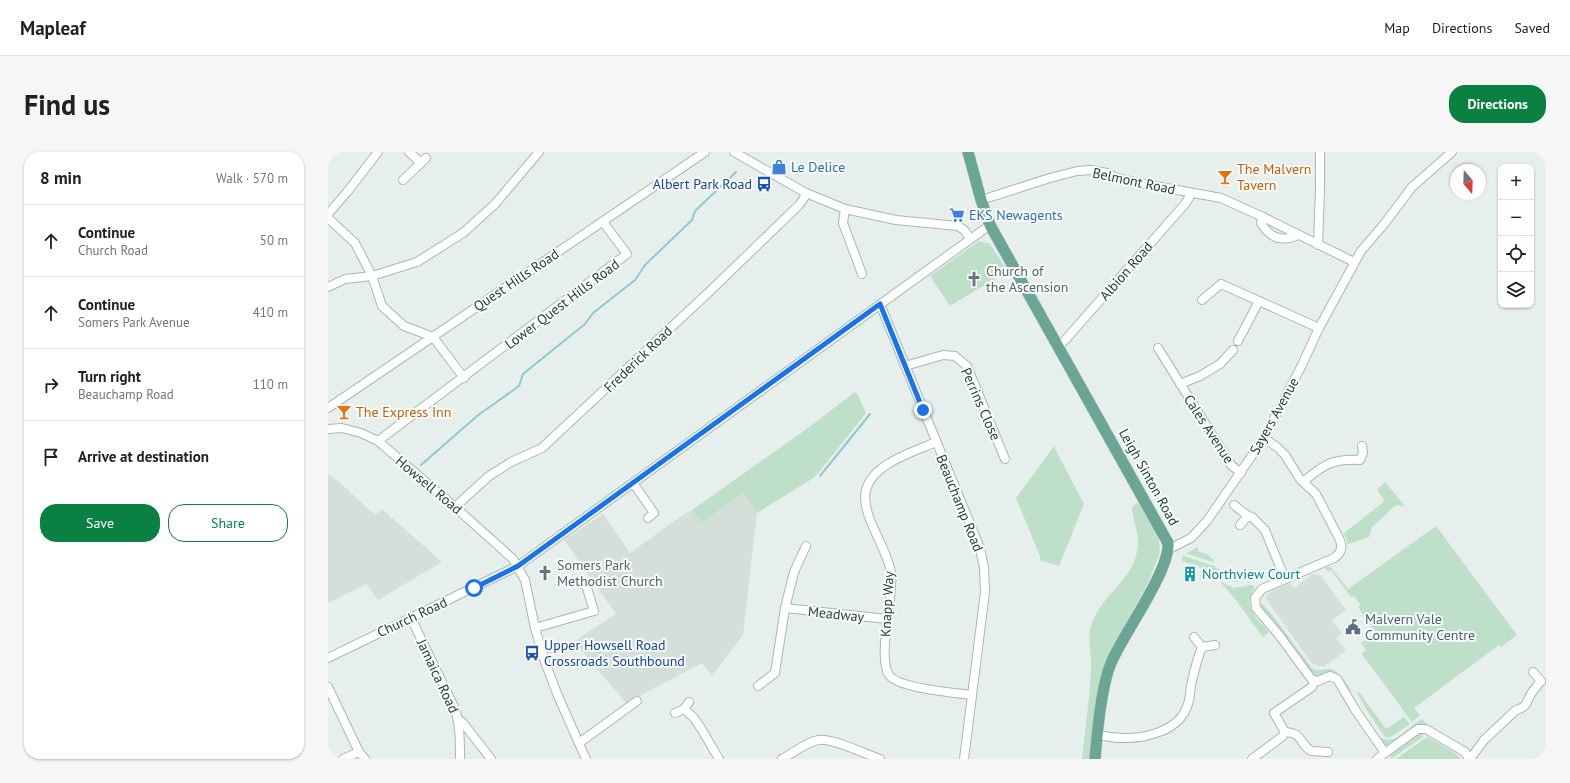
<!DOCTYPE html>
<html lang="en">
<head>
<meta charset="utf-8">
<style>
	:root { --surface:#fff; --page:#f6f6f6; --text:#202124; --muted:#757577; --line:#e0e0e0; --accent:#0b8043 }
	body { margin:0; font-family:"PT Sans",sans-serif; background:var(--page); color:var(--text) }
	.controls { position:absolute; right:12px; top:12px; display:grid; overflow:hidden; border-radius:8px; box-shadow:0 1px 3px #0004 }
	.controls button { width:36px; height:36px; display:grid; place-items:center; padding:0; border:0; border-bottom:1px solid var(--line); background:var(--surface); color:var(--text); font:20px sans-serif }
	.compass { position:absolute; left:1122px; top:12px; width:36px; height:36px; border-radius:50%; background:var(--surface); box-shadow:0 1px 3px #0004; rotate:161deg }
	.stop { position:absolute; width:12px; height:12px; margin:-9px; border:3px solid #1a73e8; border-radius:50%; background:#fff }
	.stop.end { background:#1a73e8; border-color:#fff; box-shadow:0 1px 4px #0008 }
	.list { margin:0; padding:0; list-style:none }
	h2 { display:flex; justify-content:space-between; align-items:center; height:52px; margin:0; padding:0 16px; font-size:17px }
	h2 small { font-size:13px; font-weight:400; color:var(--muted) }
	.list li { display:grid; grid-template-columns:26px 1fr auto; gap:12px; align-items:center; box-sizing:border-box; height:72px; padding:0 16px; border-top:1px solid var(--line) }
	.list b { display:block; font-size:15px; white-space:nowrap }
	.list p { margin:0; font-size:13px; white-space:nowrap; color:var(--muted) }
	.list em { font-size:13px; font-style:normal; color:var(--muted) }
	.actions { display:flex; gap:8px; padding:12px 16px }
	.actions a { flex:1; padding:9px 0; border:1px solid var(--accent); border-radius:16px; text-align:center; font-size:14px; color:var(--accent) }
	.actions .main { background:var(--accent); color:#fff }
	.icon { flex:none; width:22px; height:22px; fill:none; stroke:currentColor; stroke-width:2; stroke-linecap:round; stroke-linejoin:round }
	.map { position:relative; flex:none; width:1218px; height:607px; overflow:hidden; border-radius:16px }
	header { display:flex; align-items:center; gap:24px; box-sizing:border-box; height:56px; padding:0 20px; background:var(--surface); border-bottom:1px solid var(--line) }
	header strong { font-size:19px }
	nav { display:flex; gap:22px; margin-inline-start:auto; font-size:14px }
	.intro { display:flex; align-items:center; justify-content:space-between; box-sizing:border-box; height:96px; padding:0 24px }
	h1 { margin:0; font-size:28px }
	.button { padding:10px 18px; border-radius:16px; background:var(--accent); color:#fff; font-size:14px; font-weight:700 }
	main { display:flex; gap:24px; padding:0 24px }
	aside { flex:1; background:var(--surface); border-radius:16px; box-shadow:0 1px 3px #0004 }
	.map>svg:first-child { display:block }
</style>
</head>
<body>
<header>
<strong>Mapleaf</strong>
<nav><a>Map</a><a>Directions</a><a>Saved</a></nav>
</header>
<div class="intro"><h1>Find us</h1><a class="button">Directions</a></div>
<main>
<aside>
<h2>8 min<small>Walk · 570 m</small></h2>
<ul class="list">
<li><svg class="icon" aria-label="ahead" viewBox="0 0 24 24"><path d="M12 20V5M6 11l6-6 6 6"/></svg><div><b>Continue</b><p>Church Road</p></div><em>50 m</em></li>
<li><svg class="icon" aria-label="ahead" viewBox="0 0 24 24"><path d="M12 20V5M6 11l6-6 6 6"/></svg><div><b>Continue</b><p>Somers Park Avenue</p></div><em>410 m</em></li>
<li><svg class="icon" aria-label="right" viewBox="0 0 24 24"><path d="M7 20v-9h11M14 6l5 5-5 5"/></svg><div><b>Turn right</b><p>Beauchamp Road</p></div><em>110 m</em></li>
<li><svg class="icon" aria-label="arrive" viewBox="0 0 24 24"><path d="M6 21V4h12l-3 4 3 4H6"/></svg><div><b>Arrive at destination</b></div></li>
</ul>
<div class="actions"><a class="main">Save</a><a>Share</a></div>
</aside>
<div class="map">
<svg width="1218" height="607" viewBox="0 0 1218 607">
	<rect width="100%" height="100%" fill="#e6efeb"/>
	<g fill="#d4dfda">
		<path d="M0 322 10 329 47 363 54 357 114 410 50 448 38 432 0 451Z"/>
		<path d="M416 341 429 361 415 483 384 524 374 511 298 551 261 508 247 489 288 462 236 388 275 362 302 401 359 360 364 358 373 371Z"/>
		<path d="M985 422 992 423 1018 458 1004 468 1014 481 1008 486 1018 499 995 515 984 512 938 447V444L944 439 962 431 966 436Z"/>
	</g>
	<g fill="#bfe0c8">
		<path d="M651 89 662 92 680 119 622 154 602 124Z"/>
		<path d="M527 240 530 243 538 261 487 325 429 361 416 341 373 371 364 358 480 276Z"/>
		<path d="M727 293V297L756 352 731 414 712 408V404L688 346Z"/>
		<path d="M1057 330 1077 354 1068 353 1044 375 1041 385 1020 392 1016 381 1057 349 1049 338Z"/>
		<path d="M809 351H811L829 382 832 394 831 403 820 431 778 508 775 519 761 607H754C757 577 762 546 763 516 764 502 759 488 763 474 772 444 803 430 809 400 813 381 804 370 804 355Z"/>
		<path d="M1108 374 1189 483 1173 495 1171 493 1086 556 1092 563 1084 570 1033 501 1038 498 1033 491 1048 481 1030 455 1033 453 1026 444 1023 445 1003 418 1000 420 997 416 1002 414 1020 437Z"/>
		<path d="M869 395 871 400 879 402 886 408 885 410 859 402V401Z"/>
		<path d="M856 404 886 414 903 426 912 429 906 430 890 419 882 423 869 413 854 409V405Z"/>
		<path d="M894 430 905 436 924 433 927 436C913 455 929 466 941 480L935 485C921 467 909 447 893 431Z"/>
		<path d="M931 452H935L946 465 984 516C991 521 995 516 1002 517 1011 518 1018 531 1023 538L1022 539 1019 538C1015 529 1009 518 998 521 993 522 991 525 985 524Z"/>
		<path d="M1031 540 1058 577 1076 565 1082 572 1061 586 1057 585 1040 560 1029 541Z"/>
		<path d="M1094 567 1103 576 1062 593 1057 594 1052 588 1054 586C1068 594 1082 572 1094 567Z"/>
		<path d="M1095 581V585L1063 607 1062 603 1089 583Z"/>
		<path d="M1100 585 1127 601 1133 607H1068L1096 587Z"/>
	</g>
	<g fill="none" stroke-linecap="round" stroke-linejoin="round">
		<g stroke="#8ec9d4" stroke-width="2">
			<path d="M93 313 149 264 191 234 195 222 257 172 265 161 307 128 317 113 364 68 367 59 408 20"/>
			<path d="M492 324 542 262"/>
		</g>
		<g stroke="#a8b8b2" stroke-width="10">
			<g id="minor">
				<path d="M81 0 93 11"/>
				<path d="M406 0 478 41 517 57 568 68 630 74 636 78 642 86"/>
				<path d="M75 28 98 6"/>
				<path d="M653 48 722 26 749 19 763 18 779 21 789 26 811 31 893 46 935 65 1026 110"/>
				<path d="M517 57 515 71 534 122"/>
				<path d="M0 62 20 39 50 0"/>
				<path d="M935 65 933 71C943 87 954 90 970 83"/>
				<path d="M0 66 27 91 44 124 54 154 76 174 105 185 136 226"/>
				<path d="M990 93 992 37V0"/>
				<path d="M0 135 17 127 44 124 89 110 135 81 167 52 211 0"/>
				<path d="M874 148 893 132 991 176"/>
				<path d="M552 152 652 396 656 416 657 440 636 607"/>
				<path d="M910 189 931 149"/>
				<path d="M730 196 857 52 864 41"/>
				<path d="M830 196 903 313 913 321"/>
				<path d="M577 214 615 203 627 204 639 214 677 307"/>
				<path d="M852 232 872 224 892 212 905 198"/>
				<path d="M0 256 377 0"/>
				<path d="M0 277 14 276 33 281 50 289 127 355 185 407 197 428 207 476 217 510 230 544 258 607"/>
				<path d="M936 286 949 295 957 303 972 327 988 342 1011 386C1015 394 1014 401 1006 406L934 437 927 446 928 456 951 483 984 528 990 529 1002 524 1009 527 1028 559 1057 601 1090 577H1098L1137 600 1141 607"/>
				<path d="M50 289 299 102 275 70"/>
				<path d="M608 290C586 300 545 311 538 338 532 363 559 394 563 421 566 444 549 505 561 523 569 536 627 541 644 543"/>
				<path d="M975 330C995 313 1005 306 1032 308L1035 301 1034 294"/>
				<path d="M305 331 326 361 320 366"/>
				<path d="M906 353 920 364"/>
				<path d="M127 355 161 324 183 310 214 296 381 140 471 53 476 46 478 41"/>
				<path d="M912 373 920 364 924 365 937 378 957 427"/>
				<path d="M841 397 863 386 879 369 936 286 973 215 991 176 1033 99 1057 71 1084 35 1124 0"/>
				<path d="M457 456 466 420 478 394"/>
				<path d="M83 466 127 557C132 573 132 590 132 607"/>
				<path d="M207 476 266 459 258 433"/>
				<path d="M874 495 887 493"/>
				<path d="M0 506 190 414 662 73"/>
				<path d="M1205 520 1213 529"/>
				<path d="M430 534 447 521 457 456 559 467"/>
				<path d="M0 535 31 600 37 607"/>
				<path d="M356 557 361 550"/>
				<path d="M347 561 356 557 366 566 374 578 391 607"/>
				<path d="M130 567 135 571 163 607"/>
				<path d="M957 580 946 561 984 535 987 529"/>
				<path d="M957 580C976 581 970 591 983 599L1000 600"/>
				<path d="M770 583C778 584 786 586 794 586 816 587 849 579 858 557 862 550 862 541 863 533 866 520 869 507 874 495L866 485"/>
				<path d="M251 591 309 549"/>
				<path d="M15 607 31 600"/>
				<path d="M454 607C465 601 477 591 490 588 503 585 537 602 552 607"/>
				<path d="M924 607 955 584 957 580"/>
				<path d="M1049 607 1057 601"/>
				<path d="M1142 607 1156 588 1188 558C1200 555 1198 550 1203 542 1206 537 1210 533 1213 529"/>
			</g>
		</g>
		<g stroke="#c2cac8" stroke-width="12">
			<path id="major" d="M640 0 653 48 662 73 840 391C842 419 795 482 783 511 773 535 769 581 767 607"/>
		</g>
		<use href="#minor" stroke="#fff" stroke-width="8"/>
		<use href="#major" stroke="#6aa596" stroke-width="11"/>
	</g>
	<g fill="none" stroke-linecap="round" stroke-linejoin="round">
		<path stroke="#1a73e8" stroke-width="5" d="M146 436 190 414 552 152 595 258"/>
	</g>
	<defs>
		<g id="shop-bare" transform="scale(1.2)"><path d="M-5-2.5h2.3a2.7 3.5 0 0 1 5.4 0H5L5.5 6h-11ZM-1.5-2.5h3a1.5 2.3 0 0 0-3 0Z" fill="#3f7fe0" stroke="#f7fbf9" stroke-width="2.5" paint-order="stroke"/></g>
		<g id="bar-bare" transform="scale(1.2)"><path d="M-6-5H6L.8 .8V4.5H3.5V6h-7V4.5H-.8V.8Z" fill="#e8710a" stroke="#f7fbf9" stroke-width="2.5" paint-order="stroke"/></g>
		<g id="bus-bare" transform="scale(1.2)"><path d="M-5-6H5V4H4V6H2V4H-2V6H-4V4H-5ZM-3.5-4V0h7V-4ZM-3.5 1.2v1.5H-2V1.2ZM2 1.2v1.5H3.5V1.2Z" fill="#1a4fb4" stroke="#f7fbf9" stroke-width="2.5" paint-order="stroke"/></g>
		<g id="supermarket-bare" transform="scale(1.2)"><path d="M-6-5.5h2.5l.6 2H6L4.5 2H-2.5L-4.4-4H-6ZM-1.5 3.2a1.3 1.3 0 1 0 .1 0ZM3 3.2a1.3 1.3 0 1 0 .1 0Z" fill="#3f7fe0" stroke="#f7fbf9" stroke-width="2.5" paint-order="stroke"/></g>
		<g id="church-bare" transform="scale(1.2)"><path d="M-1.2-6h2.4v3.5h3.3v2.4h-3.3V6h-2.4V-.1h-3.3v-2.4h3.3Z" fill="#6b7280" stroke="#f7fbf9" stroke-width="2.5" paint-order="stroke"/></g>
		<g id="building-bare" transform="scale(1.2)"><path d="M-4-6H4V6H1V3H-1V6H-4ZM-2.5-4.3h1.7v1.8h-1.7ZM.8-4.3h1.7v1.8H.8ZM-2.5-1h1.7V.8h-1.7ZM.8-1h1.7V.8H.8Z" fill="#0f9aa8" stroke="#f7fbf9" stroke-width="2.5" paint-order="stroke"/></g>
		<g id="civic-bare" transform="scale(1.2)"><path d="M-.6-6.5H3V-4.5H.6V-3L4-1V1h2V6H-6V1h2V-1L-.6-3ZM-1.2 2.5V6h2.4V2.5Z" fill="#5c6f8a" stroke="#f7fbf9" stroke-width="2.5" paint-order="stroke"/></g>
	</defs>
	<g fill-rule="evenodd">
		<use href="#shop-bare" x="451" y="15"/>
		<use href="#bar-bare" x="897" y="25"/>
		<use href="#bus-bare" x="436" y="32"/>
		<use href="#supermarket-bare" x="629" y="63"/>
		<use href="#church-bare" x="646" y="127"/>
		<use href="#bar-bare" x="16" y="260"/>
		<use href="#church-bare" x="217" y="421"/>
		<use href="#building-bare" x="862" y="422"/>
		<use href="#civic-bare" x="1025" y="475"/>
		<use href="#bus-bare" x="204" y="501"/>
	</g>
	<g text-anchor="middle" stroke-width="4" stroke-linejoin="round" paint-order="stroke">
		<g font-size="14" fill="#366cbe" stroke="#f7fbf9" text-anchor="start">
			<text x="463" y="20">Le Delice</text>
			<text x="641" y="68">EKS Newagents</text>
		</g>
		<g font-size="14" fill="#c56008" stroke="#f7fbf9" text-anchor="start">
			<text x="909" y="22">The Malvern<tspan x="909" dy="16">Tavern</tspan></text>
			<text x="28" y="265">The Express Inn</text>
		</g>
		<g font-size="14" fill="#24423a" stroke="#f7fbf9">
			<text transform="translate(806 29) rotate(12)" y="5">Belmont Road</text>
			<text transform="translate(798 119) rotate(-49)" y="5">Albion Road</text>
			<text transform="translate(188 128) rotate(-34)" y="5">Quest Hills Road</text>
			<text transform="translate(234 152) rotate(-37)" y="5">Lower Quest Hills Road</text>
			<text transform="translate(310 207) rotate(-44)" y="5">Frederick Road</text>
			<text transform="translate(653 252) rotate(66)" y="5">Perrins Close</text>
			<text transform="translate(946 264) rotate(-61)" y="5">Sayers Avenue</text>
			<text transform="translate(881 277) rotate(57)" y="5">Cales Avenue</text>
			<text transform="translate(821 325) rotate(61)" y="5">Leigh Sinton Road</text>
			<text transform="translate(101 333) rotate(40)" y="5">Howsell Road</text>
			<text transform="translate(632 351) rotate(68)" y="5">Beauchamp Road</text>
			<text transform="translate(559 452) rotate(-87)" y="5">Knapp Way</text>
			<text transform="translate(508 462) rotate(6)" y="5">Meadway</text>
			<text transform="translate(84 465) rotate(-25)" y="5">Church Road</text>
			<text transform="translate(110 524) rotate(65)" y="5">Jamaica Road</text>
		</g>
		<g font-size="14" fill="#164399" stroke="#f7fbf9" text-anchor="end">
			<text x="424" y="37">Albert Park Road</text>
			<text x="216" y="498" text-anchor="start">Upper Howsell Road<tspan x="216" dy="16">Crossroads Southbound</tspan></text>
		</g>
		<g font-size="14" fill="#5b616d" stroke="#f7fbf9" text-anchor="start">
			<text x="658" y="124">Church of<tspan x="658" dy="16">the Ascension</tspan></text>
			<text x="229" y="418">Somers Park<tspan x="229" dy="16">Methodist Church</tspan></text>
		</g>
		<g font-size="14" fill="#0d838f" stroke="#f7fbf9" text-anchor="start">
			<text x="874" y="427">Northview Court</text>
		</g>
		<g font-size="14" fill="#4e5e75" stroke="#f7fbf9" text-anchor="start">
			<text x="1037" y="472">Malvern Vale<tspan x="1037" dy="16">Community Centre</tspan></text>
		</g>
	</g>
</svg>
<div class="controls">
<button>+</button>
<button>−</button>
<button><svg class="icon" aria-label="locate" viewBox="0 0 24 24"><circle cx="12" cy="12" r="6"/><path d="M12 2v4M12 18v4M2 12h4M18 12h4"/></svg></button>
<button><svg class="icon" aria-label="layers" viewBox="0 0 24 24"><path d="M12 4l9 5-9 5-9-5zM3 14l9 5 9-5"/></svg></button>
</div>
<svg class="compass" viewBox="-18 -18 36 36"><path d="M0-13l5 13h-10z" fill="#e53935"/><path d="M0 13l5-13h-10z" fill="#757577"/></svg>
<div class="stop" style="left:146px;top:436px"></div>
<div class="stop end" style="left:595px;top:258px"></div>
</div>
</main>
</body>
</html>
